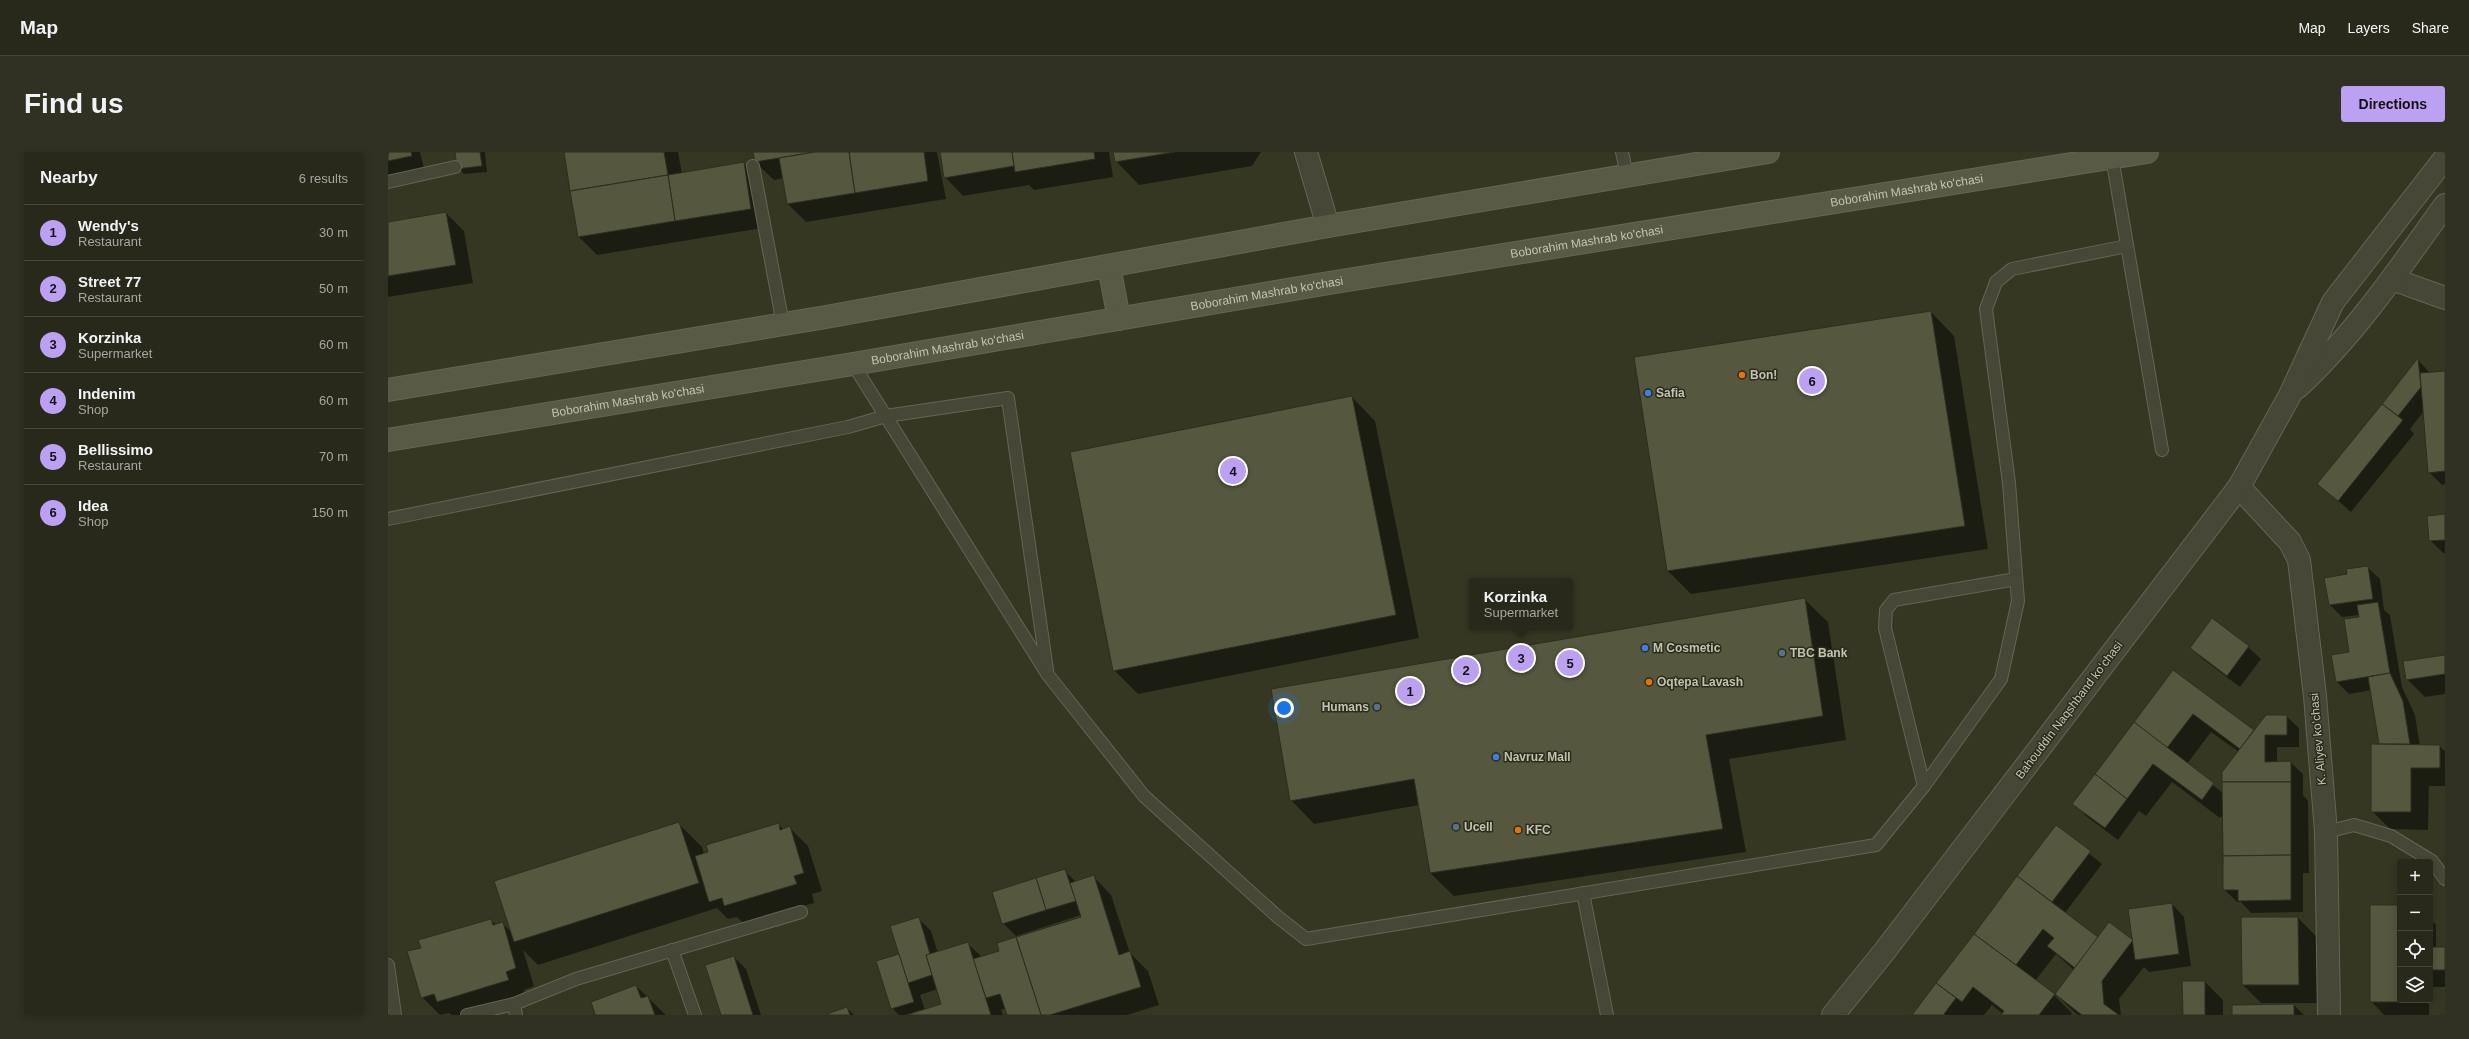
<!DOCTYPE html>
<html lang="en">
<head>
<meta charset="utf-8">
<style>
	:root { --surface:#28291a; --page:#303123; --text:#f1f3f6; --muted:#a5a6a2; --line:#444539; --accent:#bca0f2 }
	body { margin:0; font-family:Arial,sans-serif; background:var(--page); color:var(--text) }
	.controls { position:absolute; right:12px; bottom:12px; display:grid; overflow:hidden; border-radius:4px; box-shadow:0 2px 10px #0003 }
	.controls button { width:36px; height:36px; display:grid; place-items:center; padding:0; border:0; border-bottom:1px solid var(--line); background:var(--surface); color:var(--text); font:20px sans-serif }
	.you { position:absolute; left:896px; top:556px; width:14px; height:14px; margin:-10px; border:3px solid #fff; border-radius:50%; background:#1a73e8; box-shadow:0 0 0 6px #1a73e833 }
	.badge { display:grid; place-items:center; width:26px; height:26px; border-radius:50%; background:var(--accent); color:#111; font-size:13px; font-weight:700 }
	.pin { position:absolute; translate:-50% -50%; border:2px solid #fff; box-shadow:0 1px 4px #0006 }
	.popup { position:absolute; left:1081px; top:426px; width:104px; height:52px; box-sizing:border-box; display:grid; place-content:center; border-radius:4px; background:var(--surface); filter:drop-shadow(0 1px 3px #0005); font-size:13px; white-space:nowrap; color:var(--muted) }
	.popup b { font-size:15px; color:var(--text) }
	.popup::after { content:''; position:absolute; left:50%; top:100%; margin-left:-8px; border:8px solid transparent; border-top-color:var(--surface) }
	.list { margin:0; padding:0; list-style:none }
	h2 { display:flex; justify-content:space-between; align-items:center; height:52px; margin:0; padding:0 16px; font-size:17px }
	h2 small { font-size:13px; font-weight:400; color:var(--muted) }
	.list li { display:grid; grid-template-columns:26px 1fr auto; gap:12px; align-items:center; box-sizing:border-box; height:56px; padding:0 16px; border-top:1px solid var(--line) }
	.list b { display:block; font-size:15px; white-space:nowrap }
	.list p { margin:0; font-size:13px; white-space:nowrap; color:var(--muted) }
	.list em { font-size:13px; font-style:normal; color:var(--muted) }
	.icon { flex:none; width:22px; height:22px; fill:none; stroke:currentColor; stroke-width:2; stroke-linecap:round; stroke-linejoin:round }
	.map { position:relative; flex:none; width:2057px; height:863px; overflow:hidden; border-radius:4px }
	header { display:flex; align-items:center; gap:24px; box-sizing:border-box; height:56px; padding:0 20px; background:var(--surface); border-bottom:1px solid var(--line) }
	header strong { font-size:19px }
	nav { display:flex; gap:22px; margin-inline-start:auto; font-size:14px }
	.intro { display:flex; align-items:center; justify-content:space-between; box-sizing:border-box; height:96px; padding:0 24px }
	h1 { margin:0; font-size:28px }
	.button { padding:10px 18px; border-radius:4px; background:var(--accent); color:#111; font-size:14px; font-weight:700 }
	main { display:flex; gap:24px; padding:0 24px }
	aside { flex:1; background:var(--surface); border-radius:4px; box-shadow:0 2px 10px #0003 }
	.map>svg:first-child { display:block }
</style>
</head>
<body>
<header>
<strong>Map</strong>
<nav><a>Map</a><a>Layers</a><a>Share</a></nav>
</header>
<div class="intro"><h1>Find us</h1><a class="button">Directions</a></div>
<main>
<aside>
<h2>Nearby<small>6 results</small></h2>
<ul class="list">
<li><span class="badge">1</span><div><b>Wendy's</b><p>Restaurant</p></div><em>30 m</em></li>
<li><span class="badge">2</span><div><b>Street 77</b><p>Restaurant</p></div><em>50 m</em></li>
<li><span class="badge">3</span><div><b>Korzinka</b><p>Supermarket</p></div><em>60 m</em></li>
<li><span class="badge">4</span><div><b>Indenim</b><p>Shop</p></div><em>60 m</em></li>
<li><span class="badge">5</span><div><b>Bellissimo</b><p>Restaurant</p></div><em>70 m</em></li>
<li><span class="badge">6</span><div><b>Idea</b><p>Shop</p></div><em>150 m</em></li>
</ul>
</aside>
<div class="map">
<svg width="2057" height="863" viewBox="0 0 2057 863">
	<rect width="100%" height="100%" fill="#363723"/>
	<g fill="#0007" fill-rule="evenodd">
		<path d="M0 0H32L36 16 0 24Z"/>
		<path d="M68 0H97L99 20 76 22 70 16Z"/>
		<path d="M178 0H290L294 22 355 11 373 29 381 75 209 103 191 85Z"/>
		<path d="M366 0H549L558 47 418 70 400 52 396 26 386 28 367 10Z"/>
		<path d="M553 0H721L725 25 646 38 641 33 575 44 557 25Z"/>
		<path d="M726 0H873L864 14 751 33 728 9Z"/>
		<path d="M58 61 76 79 85 131 0 145V71Z"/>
		<path d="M1543 160 1566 184 1600 397 1303 442 1280 419 1247 206Z"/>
		<path d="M2030 208 2043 222 2057 220V332L2054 333 2041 320 2036 259 2022 277 2026 282 1963 360 1931 332Z"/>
		<path d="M964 245 987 269 1031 486 750 542 726 518Z"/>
		<path d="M2057 363V401H2055L2042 388Z"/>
		<path d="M1979 415 1992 427 1996 458 2002 463 2014 535 2027 563 2032 594H2051L2057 599V634H2041L2040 678 2002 677 1984 659 1992 593 1984 538 1961 542 1949 530 1962 500 1972 466 1971 463 1954 465 1942 453 1960 423Z"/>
		<path d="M1416 447 1440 470 1458 588 1341 607 1358 700 1066 744 1042 721 1031 653 926 672 903 648Z"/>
		<path d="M1824 468 1860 495 1873 507 1852 535 1816 508 1803 496Z"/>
		<path d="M2057 504V542L2037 545 2019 527Z"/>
		<path d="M1786 519 1866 580 1898 564 1911 576V595H1889V610H1902L1915 622V643L1920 649 1921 721H1915V760L1863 761 1853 750H1849L1836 737V661L1832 666 1784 630 1758 664 1751 659 1730 688 1698 664 1686 651ZM1823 580 1851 600 1836 642 1799 612Z"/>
		<path d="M290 671 314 695 316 702 390 672 396 678 402 676 420 694 434 739 424 742 426 751 355 771 349 765 340 767 329 756 150 813 135 798 146 834 136 838 138 846 82 863H64L61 861 52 863 34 845V796L102 768 108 773 114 771 124 781Z"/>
		<path d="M1668 675 1714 712 1677 761 1710 786 1721 772 1746 790 1784 752 1796 765 1803 814 1761 820 1756 815 1731 847 1733 863H1690L1686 860 1668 842 1686 818 1668 802 1647 829 1666 843 1684 861 1683 863H1614L1615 862 1604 853 1596 863H1526Z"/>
		<path d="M677 719 688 730 705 724 723 743 742 801 760 819 771 853 739 863H620L618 856 613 858 615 863H511L504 856 512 802 530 766 543 779 550 801 580 792 594 805 612 799 694 766 693 763 628 784 615 771ZM550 837 555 853 537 858 532 843Z"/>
		<path d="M2012 754V848H2041V863H1996L1983 849Z"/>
		<path d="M1910 766 1928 784 1929 851H1873L1855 833Z"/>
		<path d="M2042 767 2048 773V796H2057V835H2042Z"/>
		<path d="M346 805 358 817 373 863H334Z"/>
		<path d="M1817 830 1835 848V863H1796Z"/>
		<path d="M248 834 278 863H208Z"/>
		<path d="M1906 853 1916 863H1845Z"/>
		<path d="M459 856 466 863H441Z"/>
	</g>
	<g fill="#55573f" stroke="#2d2e1e">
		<path d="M0 0H23L24 4 0 9Z"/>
		<path d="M67 0H92L94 14 69 17Z"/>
		<path d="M176 0H276L280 23 182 39Z"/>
		<path d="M365 0H427L367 10Z"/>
		<path d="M427 0H461L467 41 399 52 391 6Z"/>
		<path d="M461 0H536L540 29 467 41Z"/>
		<path d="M552 0H624L626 14 556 26Z"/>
		<path d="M624 0H706L707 7 627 20Z"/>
		<path d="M725 0H787L727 10Z"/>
		<path d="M356 10 363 57 287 69 280 23Z"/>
		<path d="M280 23 287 69 190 85 182 39Z"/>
		<path d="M58 60 68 113 0 124V70Z"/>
		<path d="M1543 159 1577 374 1279 419 1246 205Z"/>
		<path d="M2030 206 2033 235 2010 264 1994 252Z"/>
		<path d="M2057 219V319L2040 321 2032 221Z"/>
		<path d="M964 244 1008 463 725 519 682 300Z"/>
		<path d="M1994 252 2015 268 1950 349 1929 332Z"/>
		<path d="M2057 362V388L2041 389 2039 364Z"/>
		<path d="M1980 414 1985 447 1941 453 1936 426 1959 422 1958 417Z"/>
		<path d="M1417 446 1435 564 1318 583 1335 677 1042 721 1026 627 902 649 883 537Z"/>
		<path d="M1990 450 2002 521 1948 530 1943 503 1961 500 1956 467 1971 465 1969 453Z"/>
		<path d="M1824 466 1861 494 1839 524 1802 496Z"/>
		<path d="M2057 503V522L2018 528 2015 509Z"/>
		<path d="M1785 518 1866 578 1852 597 1805 562 1779 596 1746 570Z"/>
		<path d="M2002 521 2015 549 2022 592H1991L1980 525Z"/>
		<path d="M1878 563H1899V583H1877V610L1903 609V630H1834V620Z"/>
		<path d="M1746 570 1826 631 1814 648 1765 612 1739 647 1707 622Z"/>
		<path d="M1983 592 2052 593V616H2023V660H1983Z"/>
		<path d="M1707 622 1739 647 1717 676 1684 652Z"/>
		<path d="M1834 630H1903V703L1835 704Z"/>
		<path d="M291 670 311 731 126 790 106 729Z"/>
		<path d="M391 671 392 678 402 674 416 721 406 724 409 732 336 754 334 746 321 750 307 704 320 700 318 693Z"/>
		<path d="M1668 673 1703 699 1664 750 1629 724Z"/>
		<path d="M1903 703V748L1850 749V738H1835V704Z"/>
		<path d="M677 717 688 749 658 758 648 726Z"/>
		<path d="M706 723 731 803 742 799 753 835 662 863H653L628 785 693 765 682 731Z"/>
		<path d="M1629 724 1710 785 1687 816 1659 794 1666 786 1655 777 1628 813 1586 782Z"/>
		<path d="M648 726 658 758 614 772 604 740Z"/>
		<path d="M1784 751 1791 802 1747 808 1740 757Z"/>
		<path d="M1982 753H2012V848L2023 850H1982Z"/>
		<path d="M531 765 542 802 538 803 544 823 520 831 502 774Z"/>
		<path d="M1853 765H1910L1911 833H1854Z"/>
		<path d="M103 767 105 773 115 770 128 816 118 820 121 828 49 850 46 842 33 846 19 799 33 796 30 788Z"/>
		<path d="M1721 770 1745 788 1714 829 1716 852 1731 863H1694L1667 842Z"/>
		<path d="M1586 782 1667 842 1651 863H1613L1616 859 1585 835 1574 850 1548 831Z"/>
		<path d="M628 785 653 863H619L612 842 598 846 585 807 611 799 609 791Z"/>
		<path d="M580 790 603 863H518L553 852 538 803Z"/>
		<rect x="2042" y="795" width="15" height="23"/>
		<path d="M511 802 526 850 503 857 488 809Z"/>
		<path d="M346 804 365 863H333L317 813Z"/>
		<path d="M1794 829H1817V863H1795Z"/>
		<path d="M1548 831 1568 846 1556 862 1557 863H1524Z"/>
		<path d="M248 833 253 846 260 844 267 863H205L207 862 203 850Z"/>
		<path d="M1906 852V863H1844V853Z"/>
		<path d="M459 855 462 863H440L439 862Z"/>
	</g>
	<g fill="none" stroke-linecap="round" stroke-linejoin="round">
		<g stroke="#646554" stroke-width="14">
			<g id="lane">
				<path d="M1234 0 1239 23"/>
				<path d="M1724 5 1774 298"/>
				<path d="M365 14 395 172"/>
				<path d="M0 30 67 15"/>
				<path d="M465 212 660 523 756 644 890 765 918 787 1488 693 1536 634 1613 527 1630 449 1621 331 1598 157 1608 130 1624 117 1739 94"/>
				<path d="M0 367 460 275 498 264 620 246 659 518"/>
				<path d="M1536 634 1497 476 1498 458 1506 448 1628 427"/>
				<path d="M1938 680 1966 673 2003 684 2044 709 2057 727"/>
				<path d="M1195 741 1219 863"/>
				<path d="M284 798 307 863"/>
				<path d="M0 813 7 863"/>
				<path d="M79 863 126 852"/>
				<path d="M128 863 126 852 188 827 413 760"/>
			</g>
		</g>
		<g stroke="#646554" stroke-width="24">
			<g id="street">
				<path d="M918 0 940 74"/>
				<path d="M2004 127 2057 146"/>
				<path d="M1910 235C1967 182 2012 116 2057 53"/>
				<path d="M1851 335 1902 390 1911 408 1927 544 1938 680 1941 863"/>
				<path d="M1445 863 1496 800 1851 335 1902 243 1945 150 2057 6"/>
			</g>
		</g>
		<g stroke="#646554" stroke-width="24">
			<g id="secondary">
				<path d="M721 114 731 167"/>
				<path d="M0 238 438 165 940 74 1380 0"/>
				<path id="s1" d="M0 288 465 212 941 131 1759 0"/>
			</g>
		</g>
		<use href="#lane" stroke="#464736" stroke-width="12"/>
		<use href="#street" stroke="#464736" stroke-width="22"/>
		<use href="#secondary" stroke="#585a45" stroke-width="22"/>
	</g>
	<g fill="#e8710a" stroke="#2b2c1c" stroke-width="1.5">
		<circle cx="1354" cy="223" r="4"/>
		<circle cx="1261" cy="530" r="4"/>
		<circle cx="1130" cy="678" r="4"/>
	</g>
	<g fill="#3f7fe0" stroke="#2b2c1c" stroke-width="1.5">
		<circle cx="1260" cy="241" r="4"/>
		<circle cx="1257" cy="496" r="4"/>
		<circle cx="1108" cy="605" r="4"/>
	</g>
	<g fill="#5c6f8a" stroke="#2b2c1c" stroke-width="1.5">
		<circle cx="1394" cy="501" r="4"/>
		<circle cx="989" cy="555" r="4"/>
		<circle cx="1068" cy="675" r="4"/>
	</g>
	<g text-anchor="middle" stroke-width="3" stroke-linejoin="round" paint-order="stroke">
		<g font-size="12" fill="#c2c4b1" stroke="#2b2c1c">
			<text dy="4" stroke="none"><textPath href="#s1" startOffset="1539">Boborahim Mashrab ko'chasi</textPath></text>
			<text dy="4" stroke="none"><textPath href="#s1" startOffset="1215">Boborahim Mashrab ko'chasi</textPath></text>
			<text dy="4" stroke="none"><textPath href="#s1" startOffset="891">Boborahim Mashrab ko'chasi</textPath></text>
			<text dy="4" stroke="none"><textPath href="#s1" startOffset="567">Boborahim Mashrab ko'chasi</textPath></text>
			<text dy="4" stroke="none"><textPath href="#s1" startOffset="243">Boborahim Mashrab ko'chasi</textPath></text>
			<text transform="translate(1681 558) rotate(-53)" y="4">Bahouddin Naqshband koʻchasi</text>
			<text transform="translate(1930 587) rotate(-95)" y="4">K. Aliyev koʻchasi</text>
		</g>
		<g font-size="12" font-weight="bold" fill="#c2c4b1" stroke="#2b2c1c" text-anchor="start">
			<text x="1362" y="227">Bon!</text>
			<text x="1268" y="245">Safia</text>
			<text x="1265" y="500">M Cosmetic</text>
			<text x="1402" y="505">TBC Bank</text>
			<text x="1269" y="534">Oqtepa Lavash</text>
			<text x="981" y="559" text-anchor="end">Humans</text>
			<text x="1116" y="609">Navruz Mall</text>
			<text x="1076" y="679">Ucell</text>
			<text x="1138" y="682">KFC</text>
		</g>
	</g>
</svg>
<div class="controls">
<button>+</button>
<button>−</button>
<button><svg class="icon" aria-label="locate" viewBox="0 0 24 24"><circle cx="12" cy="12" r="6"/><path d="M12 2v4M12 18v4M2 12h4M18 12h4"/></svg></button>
<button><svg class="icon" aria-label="layers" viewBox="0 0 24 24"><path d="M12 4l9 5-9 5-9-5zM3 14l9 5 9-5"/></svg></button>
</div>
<div class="you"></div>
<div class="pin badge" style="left:1022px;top:539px">1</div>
<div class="pin badge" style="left:1078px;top:518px">2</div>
<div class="pin badge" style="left:1133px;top:506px">3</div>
<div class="popup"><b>Korzinka</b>Supermarket</div>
<div class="pin badge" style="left:845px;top:319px">4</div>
<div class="pin badge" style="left:1182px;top:511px">5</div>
<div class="pin badge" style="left:1424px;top:229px">6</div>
</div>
</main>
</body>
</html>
